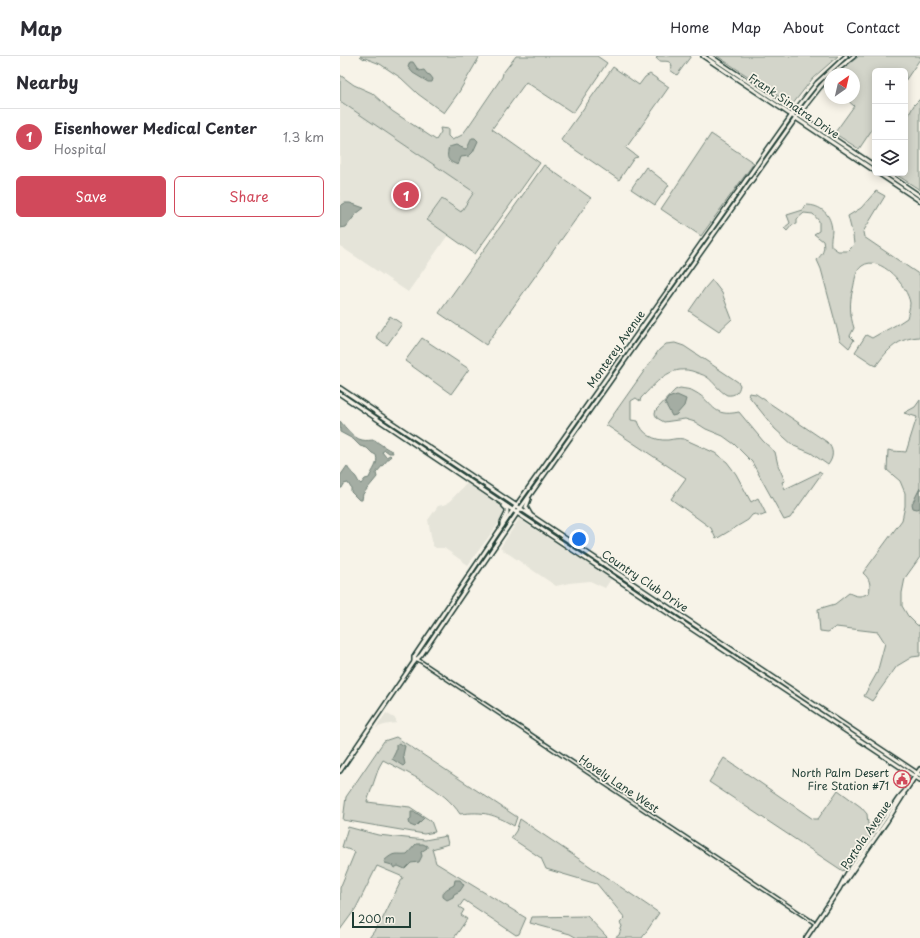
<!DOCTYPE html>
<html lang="en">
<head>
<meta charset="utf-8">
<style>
	:root { --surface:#fff; --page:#f2f2f3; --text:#2b2b33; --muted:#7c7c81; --line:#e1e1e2; --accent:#d1495b }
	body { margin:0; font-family:"Playpen Sans",sans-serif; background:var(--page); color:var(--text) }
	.controls { position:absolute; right:12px; top:12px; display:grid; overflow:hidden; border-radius:6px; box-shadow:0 2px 10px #0003 }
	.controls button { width:36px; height:36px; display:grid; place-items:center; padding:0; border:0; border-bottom:1px solid var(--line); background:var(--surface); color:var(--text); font:20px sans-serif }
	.compass { position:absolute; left:484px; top:12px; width:36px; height:36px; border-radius:50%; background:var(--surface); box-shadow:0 2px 10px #0003; rotate:34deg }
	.scale { position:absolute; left:12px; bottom:10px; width:59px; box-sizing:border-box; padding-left:4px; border:2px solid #1f3d34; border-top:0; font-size:11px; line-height:14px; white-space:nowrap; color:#1f3d34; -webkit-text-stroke:3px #f7f3e8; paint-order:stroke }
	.you { position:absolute; left:239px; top:483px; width:14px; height:14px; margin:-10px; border:3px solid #fff; border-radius:50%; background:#1a73e8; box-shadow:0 0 0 6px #1a73e833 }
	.badge { display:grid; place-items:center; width:26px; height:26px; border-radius:50%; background:var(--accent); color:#fff; font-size:13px; font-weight:700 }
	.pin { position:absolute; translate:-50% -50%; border:2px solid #fff; box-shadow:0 1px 4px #0006 }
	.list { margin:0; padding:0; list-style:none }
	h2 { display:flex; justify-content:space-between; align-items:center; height:52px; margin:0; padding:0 16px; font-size:17px }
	h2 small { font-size:13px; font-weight:400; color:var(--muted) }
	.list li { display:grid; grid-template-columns:26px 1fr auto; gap:12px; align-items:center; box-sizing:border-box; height:56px; padding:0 16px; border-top:1px solid var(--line) }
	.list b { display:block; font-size:15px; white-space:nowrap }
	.list p { margin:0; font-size:13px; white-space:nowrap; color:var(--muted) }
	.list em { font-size:13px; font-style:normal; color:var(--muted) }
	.actions { display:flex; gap:8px; padding:12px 16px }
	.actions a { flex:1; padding:9px 0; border:1px solid var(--accent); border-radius:6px; text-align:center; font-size:14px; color:var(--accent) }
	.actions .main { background:var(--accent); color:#fff }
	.icon { flex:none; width:22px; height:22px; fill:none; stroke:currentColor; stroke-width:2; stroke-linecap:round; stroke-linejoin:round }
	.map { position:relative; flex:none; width:580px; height:882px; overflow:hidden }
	header { display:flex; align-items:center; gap:24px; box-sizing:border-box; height:56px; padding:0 20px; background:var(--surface); border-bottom:1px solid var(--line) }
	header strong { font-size:19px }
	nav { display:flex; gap:22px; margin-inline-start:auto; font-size:14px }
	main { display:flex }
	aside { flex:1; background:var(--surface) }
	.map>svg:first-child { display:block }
</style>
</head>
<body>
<header>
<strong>Map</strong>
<nav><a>Home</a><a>Map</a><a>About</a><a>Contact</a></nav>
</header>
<main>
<aside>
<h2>Nearby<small></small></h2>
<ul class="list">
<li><span class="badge">1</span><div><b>Eisenhower Medical Center</b><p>Hospital</p></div><em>1.3 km</em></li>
</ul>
<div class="actions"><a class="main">Save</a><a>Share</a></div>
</aside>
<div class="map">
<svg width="580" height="882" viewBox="0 0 580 882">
	<rect width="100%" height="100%" fill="#f7f3e8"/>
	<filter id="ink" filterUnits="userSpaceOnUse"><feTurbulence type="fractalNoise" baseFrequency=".025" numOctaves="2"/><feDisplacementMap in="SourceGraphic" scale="8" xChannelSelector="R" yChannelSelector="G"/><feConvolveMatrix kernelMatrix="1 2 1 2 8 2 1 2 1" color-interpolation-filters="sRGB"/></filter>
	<g filter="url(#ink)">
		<g fill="#e5e4d9">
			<path d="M0 45 134 136 121 156 101 143 87 164 108 179 68 236 0 190Z"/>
			<path d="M127 427 163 452 165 456 164 460 128 509 104 492H96L93 490 88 464 98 450 107 448Z"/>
			<path d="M179 463 271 523 265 532 250 525 229 527 216 530 160 492Z"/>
			<path d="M46 657 56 663V667L44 669 36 672Z"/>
		</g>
		<g fill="#d3d5ca" stroke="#79897f">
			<path d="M20 0H140L119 36 104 57 78 38 61 22 40 8 25 2 24 3Z"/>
			<path d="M176 0H257L267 7 233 57 186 26 152 73 200 107 135 198 87 164 102 143 121 156 134 136 0 45V19L14 29 32 37 52 55 96 84 101 76 100 72 108 73V80L112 84 122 79 128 71 162 21 163 17Z"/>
			<path d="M318 0H351L337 19 330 14 332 11 331 7C326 3 320 8 316 2Z"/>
			<path d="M377 0H498L473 22 452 49Z"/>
			<path d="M519 0H580V3L565 25V15H535V69L519 93 497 79 496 75 514 50 505 42H514V18H496Z"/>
			<path d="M273 11 299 29 305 21 310 18 329 31 286 92 298 101 294 102 279 124 221 84Z"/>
			<path d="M580 43V134L554 117H565V66L574 49Z"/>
			<path d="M371 78 414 107 361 180 321 153Z"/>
			<path d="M204 109 251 142 146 289 99 257Z"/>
			<path d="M306 111 329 129 315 149 291 133Z"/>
			<path d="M536 135 545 140 523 176 524 181 580 219V281C558 282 548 293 536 310L515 296 526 279 532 282C543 275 556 270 567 262 568 258 570 251 570 247 568 231 540 197 522 210 515 215 515 225 513 233 509 246 510 260 514 272L510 280 514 284 509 292 500 284 481 213 477 204C483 197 485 194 483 185L474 178 479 175V165L473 158 464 157 457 163V168L452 169 447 175 444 172 450 167 447 159 463 154 466 149C481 149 491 158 492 174 492 179 490 184 491 190L498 195H507L514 188 513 180 508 160 521 152Z"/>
			<path d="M372 224 382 237 392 263 379 275 349 255 365 232Z"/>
			<path d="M50 260 62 268 47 289 36 281Z"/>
			<path d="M82 282 129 313 111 338 65 305Z"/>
			<path d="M335 287 344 290 398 326 400 329C399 336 395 340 387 339 379 335 374 326 367 321 362 318 357 317 352 315 329 309 316 327 301 342L300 345 296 342 291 345V364L298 365C302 378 314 385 328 384 334 383 338 382 344 383L375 397 387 406 396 418 411 446 418 442 426 458 421 460 415 458 412 459 408 464 376 483 371 472 331 443 346 422 266 369 319 294 326 288Z"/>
			<path d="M340 332C345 333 351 333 355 336 374 346 371 362 399 356L423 385 435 396 438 409 445 425 442 426 445 433 478 417 479 415 482 417 450 462 444 464 412 406 394 388 383 380 366 373 355 366 345 363 324 366 317 362 315 358 316 354 335 334Z"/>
			<path d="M409 337 416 338 487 386C494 393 494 401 488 409L471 397 454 390 435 373 408 339Z"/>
			<path d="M580 344V501L565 522 562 537V550L568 560 577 569 580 570V600L572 601 557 610 532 645 524 640 537 617 545 587 538 576 496 571 488 576 480 575 478 553 495 548 509 537C517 541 521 541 529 537 531 528 530 523 523 517L562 464 565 450V437L560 425 547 414 548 394C555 396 560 395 566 396L577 361 564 357 575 351Z"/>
			<path d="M56 681 177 761 174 770C154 758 144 755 120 758 104 733 69 718 43 704L39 711 27 746 70 751 91 765 95 776 84 778 3 764 6 741 44 685Z"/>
			<path d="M384 702 473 763H478L498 734 521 751 527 758 528 768 535 776 503 815 369 726Z"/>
			<path d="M180 763 319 857 302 882H275L279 879 282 870 280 867 285 862 257 828 206 813 201 802 171 782 176 775Z"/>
			<path d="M8 771 38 779 85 784 106 780 108 788 92 793 96 807 186 862 179 878 176 879 124 844 119 851 124 854 121 859 127 863 114 882H29L41 866 63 821 37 810 16 852 0 874V832L15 796 2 791Z"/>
			<path d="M247 860 268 882H237L230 878 190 867 192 861Z"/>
		</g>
		<g fill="#a4ada3" stroke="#6f8077">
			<path d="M70 6H73L79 15 84 14 87 18 90 19 93 23 92 26H88L73 17 68 11Z"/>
			<path d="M132 82H135L138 85 133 96 129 100 121 101 118 109C107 105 106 102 109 91L116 89C130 95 125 95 132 82Z"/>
			<path d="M5 147H10L24 152 16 158 6 171 0 172V150Z"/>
			<path d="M337 339 346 343 344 350 336 359 332 360 325 347 328 342Z"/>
			<path d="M0 365C6 372 13 382 22 384 26 385 31 384 35 384 38 387 49 394 52 395L53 397H49L45 394 42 396 46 401 50 399 51 400 36 417 37 421 23 438 22 444H19L11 436V432L8 427 4 428 2 432H0V420L7 410C9 415 12 416 15 420 18 423 17 425 21 428L25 423 29 422C32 414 39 408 36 399L32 397 27 392 20 390 13 383 0 376Z"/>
			<path d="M580 432V452L577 453 573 452 572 448Z"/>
			<path d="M59 687 65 690 63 699 65 708 63 710 52 703 56 695V689Z"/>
			<path d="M71 756H75L84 762 75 771 70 769 69 765 71 762Z"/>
			<path d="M76 788H83L87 790V792L81 796 82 800 79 806 71 807 65 813 58 810 54 812 52 809 45 807 44 805C55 795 55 799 67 798Z"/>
			<path d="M115 824H120L124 829 120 835 114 838 113 841 107 844 103 841C102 834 109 832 114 829Z"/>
		</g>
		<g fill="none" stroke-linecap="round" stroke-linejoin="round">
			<g stroke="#1f3d34" stroke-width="5">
				<path id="minor" d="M74 601 476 868"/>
			</g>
			<g stroke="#1f3d34" stroke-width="6">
				<g id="major">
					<path d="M363 0 535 115"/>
					<path d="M370 0 535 110"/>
					<path d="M492 18 514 0"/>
					<path d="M538 117 580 145"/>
					<path d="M546 117 580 140"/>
					<path d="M0 332 580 719"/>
					<path d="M0 338 177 457 580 724"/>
					<path d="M189 443 186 451 190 458"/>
					<path d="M162 470V467L167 457V453L164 450"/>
					<path d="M74 606V601L173 454 454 56 477 27 506 0"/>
					<path d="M0 715 74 606 81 599 180 453 354 206 458 59 480 31 490 20"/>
					<path d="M503 828 547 765 564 738"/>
					<path d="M466 882 499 833 507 818 558 743 566 734 580 713"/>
				</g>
			</g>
			<use href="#minor" stroke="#f7f3e8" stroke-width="2"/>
			<use href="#major" stroke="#f7f3e8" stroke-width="3"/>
		</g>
	</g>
	<defs>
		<g id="civic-ring" transform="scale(0.9)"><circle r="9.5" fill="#f7f3e8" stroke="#d1495b" stroke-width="1.5"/><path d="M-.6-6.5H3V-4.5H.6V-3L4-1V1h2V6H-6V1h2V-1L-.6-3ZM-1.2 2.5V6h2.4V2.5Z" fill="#d1495b"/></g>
	</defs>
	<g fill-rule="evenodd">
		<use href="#civic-ring" x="562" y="723"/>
	</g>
	<g text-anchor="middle" stroke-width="3.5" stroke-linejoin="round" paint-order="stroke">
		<g font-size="11" fill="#1f3d34" stroke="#f7f3e8">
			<text transform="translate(454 50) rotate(34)" y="4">Frank Sinatra Drive</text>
			<text transform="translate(276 293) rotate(-55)" y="4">Monterey Avenue</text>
			<text transform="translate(305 525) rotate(34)" y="4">Country Club Drive</text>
			<text transform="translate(279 728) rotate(34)" y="4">Hovely Lane West</text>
			<text transform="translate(526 779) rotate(-56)" y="4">Portola Avenue</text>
		</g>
		<g font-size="11" fill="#1f3d34" stroke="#f7f3e8" text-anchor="end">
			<text x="549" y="721">North Palm Desert<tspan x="549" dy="13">Fire Station #71</tspan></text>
		</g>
	</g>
</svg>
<div class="controls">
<button>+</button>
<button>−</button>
<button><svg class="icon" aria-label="layers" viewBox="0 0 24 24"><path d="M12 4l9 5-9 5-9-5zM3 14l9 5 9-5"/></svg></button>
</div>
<svg class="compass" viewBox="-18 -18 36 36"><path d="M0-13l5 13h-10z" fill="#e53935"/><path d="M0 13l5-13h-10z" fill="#7c7c81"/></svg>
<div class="scale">200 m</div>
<div class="you"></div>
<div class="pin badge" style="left:66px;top:139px">1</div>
</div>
</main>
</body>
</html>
